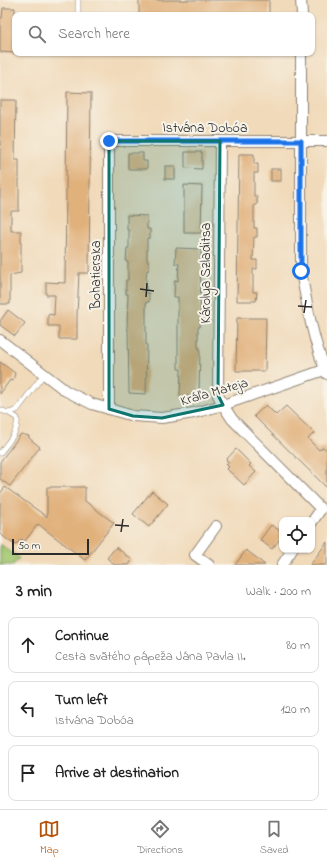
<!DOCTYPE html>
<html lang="en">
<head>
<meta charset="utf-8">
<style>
	:root { --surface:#fff; --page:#f6f6f6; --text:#222; --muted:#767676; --line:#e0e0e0; --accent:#b45309 }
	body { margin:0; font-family:"Indie Flower",sans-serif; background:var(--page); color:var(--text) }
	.controls { position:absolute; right:12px; bottom:12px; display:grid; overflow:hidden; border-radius:8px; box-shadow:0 1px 3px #0004 }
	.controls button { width:36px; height:36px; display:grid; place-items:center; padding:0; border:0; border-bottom:1px solid var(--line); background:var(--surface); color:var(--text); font:20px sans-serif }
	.scale { position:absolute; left:12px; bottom:10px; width:77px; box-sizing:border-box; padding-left:4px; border:2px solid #2b2b2b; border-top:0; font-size:11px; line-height:14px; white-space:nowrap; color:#2b2b2b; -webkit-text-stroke:3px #f7f3e8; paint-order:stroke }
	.stop { position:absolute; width:12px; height:12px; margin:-9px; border:3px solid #1a73e8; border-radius:50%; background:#fff }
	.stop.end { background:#1a73e8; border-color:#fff; box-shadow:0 1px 4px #0008 }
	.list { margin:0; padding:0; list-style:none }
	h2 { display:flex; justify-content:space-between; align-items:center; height:52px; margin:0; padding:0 16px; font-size:17px }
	h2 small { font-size:13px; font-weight:400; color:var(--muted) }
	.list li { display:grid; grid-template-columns:26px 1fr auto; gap:12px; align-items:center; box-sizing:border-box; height:56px; margin:0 8px 8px; padding:0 8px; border:1px solid var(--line); border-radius:8px }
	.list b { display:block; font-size:15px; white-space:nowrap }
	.list p { margin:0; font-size:13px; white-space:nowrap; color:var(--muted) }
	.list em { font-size:13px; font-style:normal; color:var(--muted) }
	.icon { flex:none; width:22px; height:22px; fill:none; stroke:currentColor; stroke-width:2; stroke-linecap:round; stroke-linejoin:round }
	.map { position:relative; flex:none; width:327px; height:565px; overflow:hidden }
	.search { position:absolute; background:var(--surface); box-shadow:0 1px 3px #0004; left:12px; right:12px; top:12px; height:44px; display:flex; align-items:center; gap:10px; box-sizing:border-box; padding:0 14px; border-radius:8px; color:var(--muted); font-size:15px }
	.sheet { height:244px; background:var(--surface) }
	nav { display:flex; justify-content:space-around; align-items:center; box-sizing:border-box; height:56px; border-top:1px solid var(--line); background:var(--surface); font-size:11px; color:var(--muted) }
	nav a { display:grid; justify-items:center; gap:2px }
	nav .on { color:var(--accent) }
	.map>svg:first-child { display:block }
</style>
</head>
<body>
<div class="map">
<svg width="327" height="565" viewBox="0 0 327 565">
	<rect width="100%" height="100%" fill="#f7f3e8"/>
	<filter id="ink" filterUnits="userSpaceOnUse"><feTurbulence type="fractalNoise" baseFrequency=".025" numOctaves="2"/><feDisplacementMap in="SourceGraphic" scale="8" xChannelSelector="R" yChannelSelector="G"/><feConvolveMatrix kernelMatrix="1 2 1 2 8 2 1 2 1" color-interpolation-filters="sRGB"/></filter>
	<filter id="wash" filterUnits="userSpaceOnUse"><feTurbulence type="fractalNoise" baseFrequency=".012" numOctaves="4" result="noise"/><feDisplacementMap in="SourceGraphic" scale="16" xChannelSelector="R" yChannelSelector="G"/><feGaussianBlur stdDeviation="0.9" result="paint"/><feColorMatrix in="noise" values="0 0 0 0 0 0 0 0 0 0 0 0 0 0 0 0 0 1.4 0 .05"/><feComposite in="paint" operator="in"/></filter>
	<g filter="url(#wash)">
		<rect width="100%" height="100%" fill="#f1daba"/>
		<path fill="#a2c771" stroke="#66794e" d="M0 544 19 558 13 565H0Z"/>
		<g id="blocks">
			<g fill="#e1b17c">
				<rect x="139" y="0" width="130" height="15"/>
				<path d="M3 8H15L14 37H15V53L0 52V18H2Z"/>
				<path d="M67 92 91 93 89 273H79L77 315V339H59V326H48V314L54 315 55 295H46V282L65 283Z"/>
				<path d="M0 100H16L15 160H19V211H11V231H21V273L10 275V304H0Z"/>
				<path d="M185 152H202V169L185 168Z"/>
				<path d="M128 153H143V161H147V169H128Z"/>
				<path d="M239 154H254V164H258V173H254V196H257V205H254V228H257V237H254L253 260H257V269H253V292H257L256 301H237Z"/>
				<rect x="165" y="166" width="10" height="13"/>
				<rect x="271" y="169" width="10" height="12"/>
				<path d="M184 185 202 186 201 233H184Z"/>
				<path d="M127 215 147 216V229H150V238H147V261H149V270H147L146 278V293H149V302H146V345H147L146 394 129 393 128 329H127L128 294H126V280H128V262H126L127 248H129V230H127Z"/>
				<path d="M176 248 201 249 200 327H198V348H200L199 396H180L181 369H178V297H174L175 280 178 281 179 264H175Z"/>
				<path d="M8 310 25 323 15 336 0 325V321Z"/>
				<path d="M237 318H266L265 371H236Z"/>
				<path d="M0 362 15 373 13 381 10 380 0 394Z"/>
				<path d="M266 405 276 415 286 406 314 433 308 439 319 450 323 447 327 450V488L254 416Z"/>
				<path d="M21 434 29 436V438L40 447 10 486 0 479V462Z"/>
				<path d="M236 449 251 464 249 466 256 472 244 485 227 469 229 467 226 464 229 462 226 460Z"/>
				<path d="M5 487 47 517V487H85V501L114 523 85 560 38 524 25 541 22 539 15 545 0 534V494Z"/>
				<path d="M152 491 168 504 149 527 133 514Z"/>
				<path d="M271 525 282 532V536L272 549 260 540Z"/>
				<path d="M327 542V565H310Z"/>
				<path d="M116 547 132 560 129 565H115L107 558Z"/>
				<path d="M246 550 254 556 265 565H235Z"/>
			</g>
		</g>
	</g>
	<g filter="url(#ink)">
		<use href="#blocks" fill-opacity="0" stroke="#8e8272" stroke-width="1"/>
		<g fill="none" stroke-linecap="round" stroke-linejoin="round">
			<g stroke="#8e8272" stroke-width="6">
				<g id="service">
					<path d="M78 15V0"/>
					<path d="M0 410 9 413 17 410 44 374"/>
					<path d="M0 453C8 442 19 432 17 418L9 413"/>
				</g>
			</g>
			<g stroke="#8e8272" stroke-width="12">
				<g id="minor">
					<path d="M301 0 302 15"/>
					<path d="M301 53V271C307 305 313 342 327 374"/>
					<path d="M220 141 218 395 223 405 232 419 321 509 312 522"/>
					<path d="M0 340 66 391 92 404 133 416 162 418 194 413 223 405 327 369"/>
					<path d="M109 409V141H327"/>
					<path d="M209 565 195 555 216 526"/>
					<path d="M282 565 292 550"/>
				</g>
			</g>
			<use href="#service" stroke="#fff" stroke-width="5"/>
			<use href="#minor" stroke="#fff" stroke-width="10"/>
		</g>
	</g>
	<g fill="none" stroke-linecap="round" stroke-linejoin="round" filter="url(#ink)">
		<path stroke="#1a73e8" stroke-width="5" d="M109 141H301V271"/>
	</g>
	<path fill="#0f766e" fill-opacity="0.2" stroke="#0f766e" stroke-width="3" stroke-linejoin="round" d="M109 141H220L218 395 223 405 162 418 133 416 109 409Z"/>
	<path fill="none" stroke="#2b2b2b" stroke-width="1.5" d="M140 289 154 291M146 297 147 283M298 306 312 307M304 313 306 300M115 525 129 526M121 532 123 519"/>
	<g text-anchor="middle" stroke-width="4" stroke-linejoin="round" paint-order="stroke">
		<g font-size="14" fill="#2b2b2b" stroke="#f7f3e8">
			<text x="205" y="132">Istvána Dobóa</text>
			<text transform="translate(205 273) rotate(-90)" y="5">Károlya Szladitsa</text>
			<text transform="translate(95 275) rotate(-90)" y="5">Bohatierska</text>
			<text transform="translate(214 391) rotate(-16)" y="5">Kráľa Mateja</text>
		</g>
	</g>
</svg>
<div class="controls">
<button><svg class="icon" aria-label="locate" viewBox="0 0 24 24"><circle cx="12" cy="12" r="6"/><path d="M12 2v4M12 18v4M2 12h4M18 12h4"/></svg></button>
</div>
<div class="scale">50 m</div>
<div class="stop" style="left:301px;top:271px"></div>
<div class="stop end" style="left:109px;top:141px"></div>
<div class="search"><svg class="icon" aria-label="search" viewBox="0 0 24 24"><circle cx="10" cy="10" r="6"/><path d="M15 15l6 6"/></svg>Search here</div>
</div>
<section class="sheet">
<h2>3 min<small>Walk · 200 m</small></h2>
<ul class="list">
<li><svg class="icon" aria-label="ahead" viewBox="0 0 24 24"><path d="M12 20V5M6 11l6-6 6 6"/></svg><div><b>Continue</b><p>Cesta svätého pápeža Jána Pavla II.</p></div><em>80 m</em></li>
<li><svg class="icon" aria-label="left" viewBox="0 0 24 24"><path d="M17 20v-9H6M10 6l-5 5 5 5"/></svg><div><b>Turn left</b><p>Istvána Dobóa</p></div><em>120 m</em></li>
<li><svg class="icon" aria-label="arrive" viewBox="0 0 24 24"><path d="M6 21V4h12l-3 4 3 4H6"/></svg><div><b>Arrive at destination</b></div></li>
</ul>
</section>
<nav>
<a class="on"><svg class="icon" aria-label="map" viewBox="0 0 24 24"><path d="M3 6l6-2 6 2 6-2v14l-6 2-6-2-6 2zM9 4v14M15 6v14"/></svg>Map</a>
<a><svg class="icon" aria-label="directions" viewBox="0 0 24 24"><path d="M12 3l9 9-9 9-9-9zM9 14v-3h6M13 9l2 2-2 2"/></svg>Directions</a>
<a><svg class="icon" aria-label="saved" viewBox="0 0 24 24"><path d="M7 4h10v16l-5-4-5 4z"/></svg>Saved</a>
</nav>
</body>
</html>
